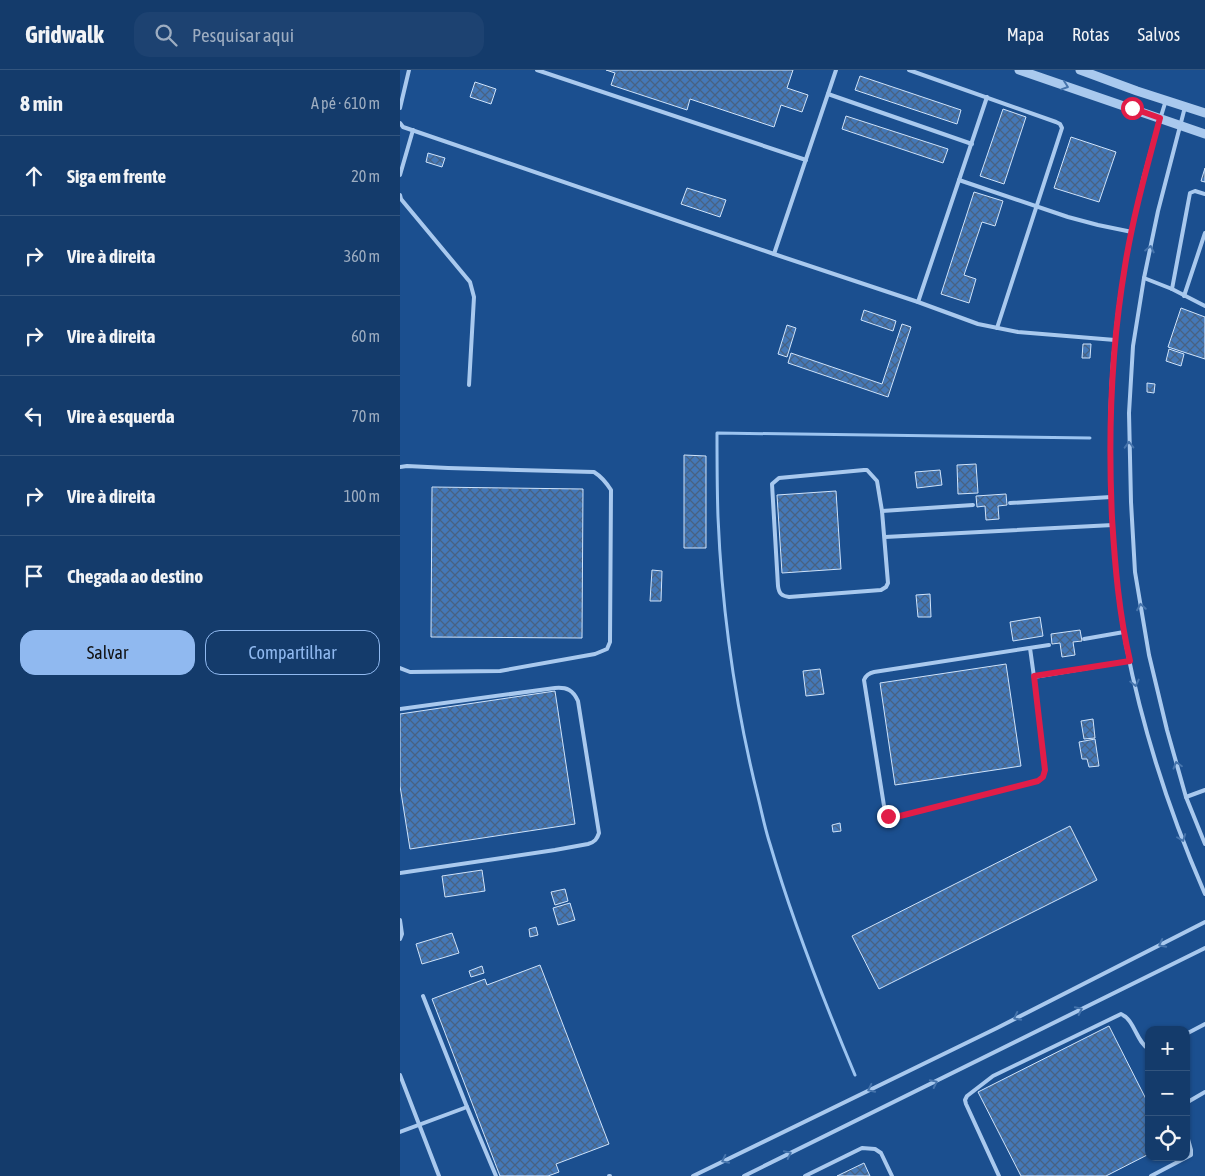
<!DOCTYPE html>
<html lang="pt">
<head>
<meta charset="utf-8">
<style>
	:root { --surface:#143b6b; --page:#1d4271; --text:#f1f3f6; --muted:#9dadc1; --line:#33557e; --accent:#90b9f0 }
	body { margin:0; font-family:"Asap Condensed",sans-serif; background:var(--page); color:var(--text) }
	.controls { position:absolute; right:15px; bottom:15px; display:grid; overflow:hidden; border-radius:10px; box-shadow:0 1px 4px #0004 }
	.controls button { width:45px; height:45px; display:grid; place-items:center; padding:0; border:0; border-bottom:1px solid var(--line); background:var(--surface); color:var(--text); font:25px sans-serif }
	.stop { position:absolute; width:15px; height:15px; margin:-11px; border:4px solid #e11d48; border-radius:50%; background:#fff }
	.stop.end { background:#e11d48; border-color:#fff; box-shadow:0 1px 5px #0008 }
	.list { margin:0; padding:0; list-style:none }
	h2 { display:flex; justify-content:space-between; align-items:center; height:65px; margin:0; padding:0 20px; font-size:21px }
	h2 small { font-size:16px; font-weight:400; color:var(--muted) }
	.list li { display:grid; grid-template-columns:32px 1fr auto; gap:15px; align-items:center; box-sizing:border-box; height:80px; padding:0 20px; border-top:1px solid var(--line) }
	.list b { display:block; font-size:19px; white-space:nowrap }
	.list em { font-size:16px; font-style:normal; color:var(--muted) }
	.actions { display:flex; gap:10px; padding:15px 20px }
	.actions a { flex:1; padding:11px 0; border:1px solid var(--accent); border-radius:15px; text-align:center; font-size:18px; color:var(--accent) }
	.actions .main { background:var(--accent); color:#111 }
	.icon { flex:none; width:28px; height:28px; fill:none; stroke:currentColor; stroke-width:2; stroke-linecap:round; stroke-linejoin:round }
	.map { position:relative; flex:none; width:805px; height:1106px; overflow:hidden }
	header { display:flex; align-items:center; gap:30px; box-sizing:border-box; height:70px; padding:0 25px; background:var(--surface); border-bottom:1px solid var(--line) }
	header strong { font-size:24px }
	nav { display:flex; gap:28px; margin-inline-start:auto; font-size:18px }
	.search { width:350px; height:45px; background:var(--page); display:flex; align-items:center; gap:12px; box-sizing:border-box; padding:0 18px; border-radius:15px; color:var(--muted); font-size:19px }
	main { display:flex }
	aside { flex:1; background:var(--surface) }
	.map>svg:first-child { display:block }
</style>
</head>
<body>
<header>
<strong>Gridwalk</strong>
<div class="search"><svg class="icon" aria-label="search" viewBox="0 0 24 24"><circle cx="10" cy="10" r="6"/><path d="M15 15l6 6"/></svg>Pesquisar aqui</div>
<nav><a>Mapa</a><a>Rotas</a><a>Salvos</a></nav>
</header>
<main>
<aside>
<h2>8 min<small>A pé · 610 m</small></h2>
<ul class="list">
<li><svg class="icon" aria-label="ahead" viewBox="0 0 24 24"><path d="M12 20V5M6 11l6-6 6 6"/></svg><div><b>Siga em frente</b></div><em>20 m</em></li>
<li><svg class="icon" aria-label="right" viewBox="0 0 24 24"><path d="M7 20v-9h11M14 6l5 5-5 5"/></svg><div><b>Vire à direita</b></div><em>360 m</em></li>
<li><svg class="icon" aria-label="right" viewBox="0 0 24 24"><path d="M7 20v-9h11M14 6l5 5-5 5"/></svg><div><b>Vire à direita</b></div><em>60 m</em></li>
<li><svg class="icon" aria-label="left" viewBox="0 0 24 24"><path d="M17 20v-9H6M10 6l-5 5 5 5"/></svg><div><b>Vire à esquerda</b></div><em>70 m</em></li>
<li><svg class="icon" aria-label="right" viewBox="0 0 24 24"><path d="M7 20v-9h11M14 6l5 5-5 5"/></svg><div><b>Vire à direita</b></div><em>100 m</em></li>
<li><svg class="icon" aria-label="arrive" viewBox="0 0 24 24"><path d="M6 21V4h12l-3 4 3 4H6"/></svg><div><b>Chegada ao destino</b></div></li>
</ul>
<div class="actions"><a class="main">Salvar</a><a>Compartilhar</a></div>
</aside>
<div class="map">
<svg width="805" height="1106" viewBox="0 0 805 1106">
	<defs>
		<pattern id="building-cross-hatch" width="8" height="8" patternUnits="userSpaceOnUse" patternTransform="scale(1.25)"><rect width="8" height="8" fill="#4478b7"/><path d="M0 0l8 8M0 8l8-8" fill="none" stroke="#486282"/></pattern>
	</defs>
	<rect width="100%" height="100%" fill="#1b4f8f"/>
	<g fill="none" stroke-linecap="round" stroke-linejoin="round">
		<path stroke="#9cc4f0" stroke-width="3" d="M455 1005C423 929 393 853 370 774 365 759 362 743 358 727 335 635 322 541 318 447 317 419 317 391 317 363L690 368"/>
	</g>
	<g fill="url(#building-cross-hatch)" stroke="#cfe3fa">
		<path d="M206 0H393L387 18 408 25 402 42 381 35 374 57 290 29 287 40 211 15 215 3Z"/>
		<path d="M460 6 561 40 557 54 455 20Z"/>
		<path d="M75 12 96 19 91 34 70 27Z"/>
		<path d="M603 39 626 47 604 114 580 106Z"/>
		<path d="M446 46 548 79 543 93 442 59Z"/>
		<path d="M671 67 716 82 699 132 654 118Z"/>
		<path d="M28 83 45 88 42 97 26 92Z"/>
		<path d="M805 98V112L801 111Z"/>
		<path d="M287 118 326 130 320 147 281 134Z"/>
		<path d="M574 122 603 131 595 156 582 152 564 205 576 209 569 233 541 224Z"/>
		<path d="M781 238 805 247V289L768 277Z"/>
		<path d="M464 240 496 251 493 261 461 250Z"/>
		<path d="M502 254 511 257 488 327 388 293 391 283 482 314Z"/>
		<path d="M387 255 396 258 387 287 378 284Z"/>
		<path d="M683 274H691L690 288H682Z"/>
		<path d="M769 279 784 284 781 296 766 291Z"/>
		<path d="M747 313 755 314 754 323 747 322Z"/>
		<path d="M284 385 306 386V478H284Z"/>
		<path d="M576 394 578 423 558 424 557 395Z"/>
		<path d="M540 400 542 415 517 418 515 402Z"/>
		<path d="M32 417 183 419 182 568 31 567Z"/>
		<path d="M436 421 441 499 382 503 377 425Z"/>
		<path d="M606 424 607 435 598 436 599 449 586 450 585 436 577 437 576 426Z"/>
		<path d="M252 500 262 501 261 531H250Z"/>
		<path d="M530 524 531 547H518L516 525Z"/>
		<path d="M640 547 643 566 613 571 610 552Z"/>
		<path d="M680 560 682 571 673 572 675 585 662 587 660 573 652 574 651 564Z"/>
		<path d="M606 594 621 696 495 715 480 613Z"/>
		<path d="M420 599 424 624 406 626 403 601Z"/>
		<path d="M155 621 175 754 10 779 0 716V644Z"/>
		<path d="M693 649 695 668 684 669 681 651Z"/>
		<path d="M695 669 699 696 689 697 687 689H682L679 672Z"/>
		<path d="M440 753 441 761 433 762 432 755Z"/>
		<path d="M670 756 697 810 479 919 452 866Z"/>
		<path d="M82 800 85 821 45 827 42 806Z"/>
		<path d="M165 819 168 831 155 835 151 822Z"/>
		<path d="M170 833 175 850 158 855 153 838Z"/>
		<path d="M136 857 138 865 130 867 129 859Z"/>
		<path d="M52 863 59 883 22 894 16 874Z"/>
		<path d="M140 895 209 1074 156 1094 159 1102 148 1106H100L32 929 85 909 87 915Z"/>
		<path d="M82 896 84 903 71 907 69 901Z"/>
		<path d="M709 956 749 1035V1084L706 1106H621L578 1022Z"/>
		<path d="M464 1093 470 1106H437Z"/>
	</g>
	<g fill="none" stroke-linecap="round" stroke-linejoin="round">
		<g stroke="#a9c9ee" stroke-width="4">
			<path d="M137 0 406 90"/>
			<path d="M509 0 656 52 660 54 662 58 597 258"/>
			<path d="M428 24 572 74"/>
			<path d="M766 30C741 107 723 188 715 269 709 327 709 387 712 445 714 488 718 532 726 575 743 661 770 744 805 824"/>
			<path d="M785 37 758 141 744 208 733 276 729 343 731 432 735 502 749 585 767 660 786 727 805 774"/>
			<path d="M0 38 9 0"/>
			<path d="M0 53 3 57 374 184 518 232 578 254 618 262 715 270"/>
			<path d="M0 105 13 60"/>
			<path d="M559 110 668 147 698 155 732 162"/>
			<path d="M0 125 1 129 70 212 74 227 69 315"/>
			<path d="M374 184 436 0"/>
			<path d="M744 208 772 219 805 236"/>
			<path d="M772 219 790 123 795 121 805 124"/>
			<path d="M784 226 805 163"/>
			<path d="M518 232 587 27"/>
			<path d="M0 397 7 396 48 398 194 402C202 407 206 412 211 420L210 572 207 579 195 584 100 601 10 602 0 598"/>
			<path d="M464 400H467L477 411 482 441 488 513 486 517 481 520 389 527C382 526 379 524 378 516L372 414 379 408Z"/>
			<path d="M610 433 711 427"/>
			<path d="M482 441 573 435"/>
			<path d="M485 467 713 455"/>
			<path d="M684 569 724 562"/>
			<path d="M630 578 634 607 645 700 643 707 638 711 496 747C491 747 488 746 485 742L464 610C466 605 469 603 474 602L649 575"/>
			<path d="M634 607 730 591"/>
			<path d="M0 639 155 618C167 617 173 620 178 631L199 763C197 769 195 772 188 774L155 780 0 803"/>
			<path d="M786 727 805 720"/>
			<path d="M0 850 2 864 0 869"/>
			<path d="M23 926 67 1037 96 1106"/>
			<path d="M786 964 805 954"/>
			<path d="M0 1005 39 1106"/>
			<path d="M786 1033 805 1022"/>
			<path d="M0 1062 67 1037"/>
			<path d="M209 1106H210"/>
			<path d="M293 1106 597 958 805 852"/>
			<path d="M344 1106 805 878"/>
			<path d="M405 1106 462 1078 475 1079 481 1083 492 1106"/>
			<path d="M599 1106 566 1034 565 1030 567 1026 593 1006 721 944C735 950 736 972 749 979"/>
			<path d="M751 1106 791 1085V1080L786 1062"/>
		</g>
		<g stroke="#a9c9ee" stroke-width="9">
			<path d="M619 0 805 64"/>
			<path d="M680 0 737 21 805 43"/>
		</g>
	</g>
	<defs><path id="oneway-chevron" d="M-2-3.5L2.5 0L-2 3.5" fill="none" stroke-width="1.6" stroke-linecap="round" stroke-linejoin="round" transform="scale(1.25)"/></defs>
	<g stroke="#4674ac">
		<use href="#oneway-chevron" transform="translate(665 16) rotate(19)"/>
		<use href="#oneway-chevron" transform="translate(750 179) rotate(-78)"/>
		<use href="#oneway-chevron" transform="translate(729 375) rotate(-91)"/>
		<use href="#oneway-chevron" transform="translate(741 537) rotate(-99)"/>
		<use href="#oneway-chevron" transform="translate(735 613) rotate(77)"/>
		<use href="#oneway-chevron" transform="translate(777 695) rotate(-106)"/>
		<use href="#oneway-chevron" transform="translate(782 768) rotate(69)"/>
		<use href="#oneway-chevron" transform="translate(762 874) rotate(153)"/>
		<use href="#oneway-chevron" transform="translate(679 940) rotate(-26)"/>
		<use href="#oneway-chevron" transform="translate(617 947) rotate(153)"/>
		<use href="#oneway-chevron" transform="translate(534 1013) rotate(-26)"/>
		<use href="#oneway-chevron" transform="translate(471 1019) rotate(154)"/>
		<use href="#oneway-chevron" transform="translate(388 1084) rotate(-26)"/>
		<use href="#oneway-chevron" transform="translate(325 1090) rotate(154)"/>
	</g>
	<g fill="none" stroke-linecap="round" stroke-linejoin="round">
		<path stroke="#e11d48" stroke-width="6" d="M488 746 492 747H496L638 711 643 707 645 700 634 606 730 591C719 544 715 496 712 448 708 364 711 279 725 196 733 146 747 97 760 48L732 38"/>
	</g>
</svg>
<div class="controls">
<button>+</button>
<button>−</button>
<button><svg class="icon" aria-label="locate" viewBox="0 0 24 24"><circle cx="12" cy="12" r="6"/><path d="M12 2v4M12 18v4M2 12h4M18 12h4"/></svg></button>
</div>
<div class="stop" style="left:732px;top:38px"></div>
<div class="stop end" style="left:488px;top:746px"></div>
</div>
</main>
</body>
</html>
